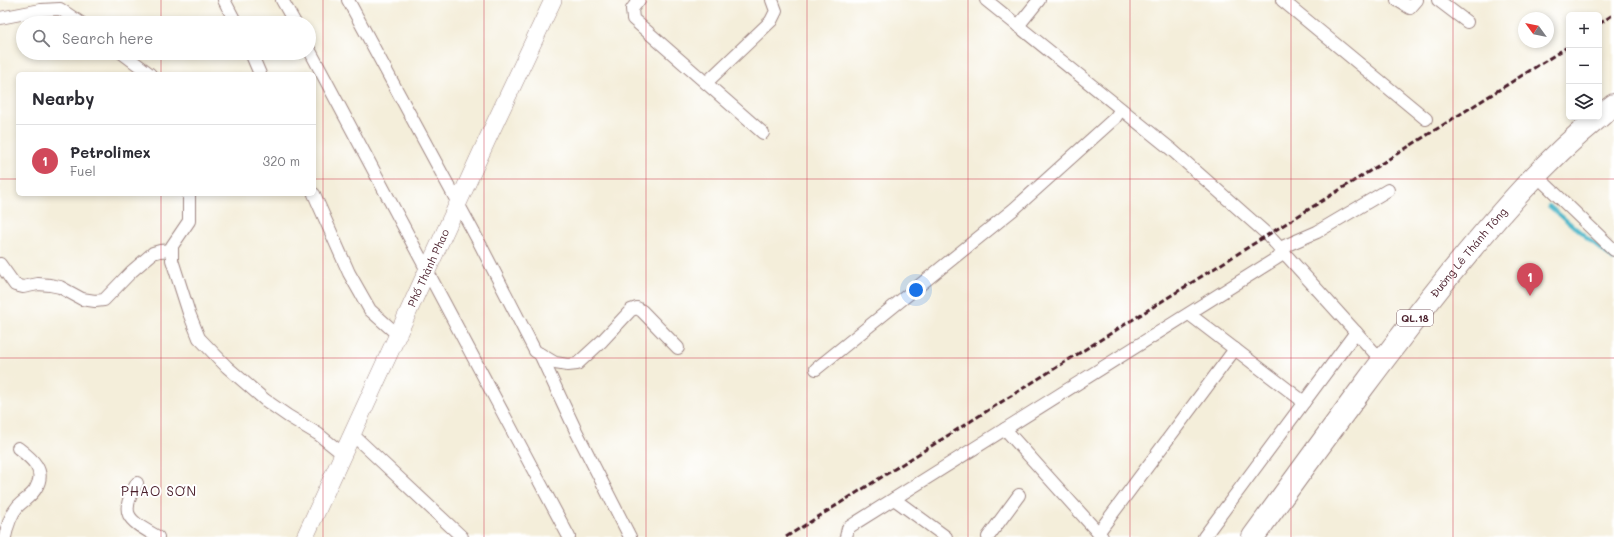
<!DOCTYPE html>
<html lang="en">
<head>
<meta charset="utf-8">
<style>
	:root { --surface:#fff; --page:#f7f7f7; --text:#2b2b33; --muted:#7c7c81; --line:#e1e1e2; --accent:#d1495b }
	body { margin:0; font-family:Mali,sans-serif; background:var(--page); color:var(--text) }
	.controls { position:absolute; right:12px; top:12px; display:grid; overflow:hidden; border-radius:6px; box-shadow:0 2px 6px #0003 }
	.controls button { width:36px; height:36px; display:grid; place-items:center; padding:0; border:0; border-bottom:1px solid var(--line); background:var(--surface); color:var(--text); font:20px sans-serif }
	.compass { position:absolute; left:1518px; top:12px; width:36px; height:36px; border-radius:50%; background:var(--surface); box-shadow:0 2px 6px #0003; rotate:303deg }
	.you { position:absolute; left:916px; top:290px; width:14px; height:14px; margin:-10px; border:3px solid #fff; border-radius:50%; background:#1a73e8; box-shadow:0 0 0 6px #1a73e833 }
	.badge { display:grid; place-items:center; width:26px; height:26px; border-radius:50%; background:var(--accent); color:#fff; font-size:13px; font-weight:700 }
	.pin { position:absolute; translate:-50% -33px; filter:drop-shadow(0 1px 2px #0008) }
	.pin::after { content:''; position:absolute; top:21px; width:14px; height:12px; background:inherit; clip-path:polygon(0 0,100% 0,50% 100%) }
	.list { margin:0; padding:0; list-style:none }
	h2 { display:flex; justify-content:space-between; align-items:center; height:52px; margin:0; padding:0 16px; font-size:17px }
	h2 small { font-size:13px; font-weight:400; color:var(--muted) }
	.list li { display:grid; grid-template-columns:26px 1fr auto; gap:12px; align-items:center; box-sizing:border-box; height:72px; padding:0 16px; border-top:1px solid var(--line) }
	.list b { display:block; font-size:15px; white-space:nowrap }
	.list p { margin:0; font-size:13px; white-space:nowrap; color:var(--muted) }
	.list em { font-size:13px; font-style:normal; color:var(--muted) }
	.icon { flex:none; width:22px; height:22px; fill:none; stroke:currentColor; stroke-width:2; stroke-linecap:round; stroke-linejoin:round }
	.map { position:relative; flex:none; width:1614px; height:537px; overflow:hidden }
	.search { position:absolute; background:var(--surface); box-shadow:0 2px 6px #0003; left:16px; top:16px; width:300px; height:44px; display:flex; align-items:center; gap:10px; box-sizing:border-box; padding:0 14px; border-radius:22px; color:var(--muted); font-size:15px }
	.panel { position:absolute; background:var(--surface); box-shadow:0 2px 6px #0003; left:16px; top:72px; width:300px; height:124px; border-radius:6px }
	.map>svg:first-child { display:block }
</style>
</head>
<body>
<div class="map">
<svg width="1614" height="537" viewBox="0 0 1614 537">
	<rect width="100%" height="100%" fill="#fff"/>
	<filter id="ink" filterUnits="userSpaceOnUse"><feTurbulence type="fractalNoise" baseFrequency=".025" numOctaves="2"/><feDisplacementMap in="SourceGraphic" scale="8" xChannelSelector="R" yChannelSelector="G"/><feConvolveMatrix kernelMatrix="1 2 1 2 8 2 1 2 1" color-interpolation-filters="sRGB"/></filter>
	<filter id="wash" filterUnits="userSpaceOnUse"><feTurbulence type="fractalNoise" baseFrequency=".012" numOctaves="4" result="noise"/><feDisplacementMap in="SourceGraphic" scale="16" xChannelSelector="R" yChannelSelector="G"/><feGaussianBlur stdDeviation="0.9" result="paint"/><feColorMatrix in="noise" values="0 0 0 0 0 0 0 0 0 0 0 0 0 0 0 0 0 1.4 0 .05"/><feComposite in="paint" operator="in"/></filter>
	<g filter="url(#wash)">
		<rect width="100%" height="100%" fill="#f4eeda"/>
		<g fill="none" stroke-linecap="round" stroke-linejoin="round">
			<path stroke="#4eb8cb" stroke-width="4" d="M1549 206 1614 260"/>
		</g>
	</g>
	<g filter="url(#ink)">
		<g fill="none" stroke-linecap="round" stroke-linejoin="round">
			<g stroke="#9f8682" stroke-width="14">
				<g id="street">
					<path d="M224 0 236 23"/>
					<path d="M282 0 295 23"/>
					<path d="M348 0 480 244 535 351 555 363 568 365 577 364 602 341 631 310 637 308 642 311 678 348"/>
					<path d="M639 0 632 9 633 19 763 133"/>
					<path d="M986 0 1172 150 1268 235 1382 361"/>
					<path d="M1282 0 1426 119"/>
					<path d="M1397 0 1410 8 1417 0"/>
					<path d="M1438 0 1467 22"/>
					<path d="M0 18 41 10 60 9 81 23"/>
					<path d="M1018 26 1039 0"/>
					<path d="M309 49 569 537"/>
					<path d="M122 53 150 74"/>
					<path d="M251 53 260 74"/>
					<path d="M706 83 771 21 776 11 772 0"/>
					<path d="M1536 175 1614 250"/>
					<path d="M189 194V221L172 246V260L189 313 199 338 227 367 265 400 288 416 318 434 343 454"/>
					<path d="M314 194 349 273 370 310 398 335"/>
					<path d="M1280 248 1317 232 1388 190"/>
					<path d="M0 264 15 285 23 287 38 284 50 285 60 287 82 299 95 301 104 300 131 272 153 253 160 251 172 250"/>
					<path d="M1189 314 1304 402"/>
					<path d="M540 354 575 429 630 537"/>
					<path d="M816 369 1014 209 1115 118 1121 109"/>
					<path d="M1005 429 1102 537"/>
					<path d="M352 434 462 537"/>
					<path d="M137 483C118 516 129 520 158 537"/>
					<path d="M894 499 946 537"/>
					<path d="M1098 533 1235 349"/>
					<path d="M5 537C7 527 11 514 18 506 24 500 33 495 36 488 47 470 31 458 18 448"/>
					<path d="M846 537 848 528 857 522 1285 253"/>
					<path d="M988 537 1019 495"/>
					<path d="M1204 537 1356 332"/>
				</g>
			</g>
			<g stroke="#9f8682" stroke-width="18">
				<g id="secondary">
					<path id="s1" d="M305 537 487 140 553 0"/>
				</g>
			</g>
			<g stroke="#9f8682" stroke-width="24">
				<g id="highway">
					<path d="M1599 117 1614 105"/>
					<path id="s2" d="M1253 537C1318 448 1382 359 1451 273 1496 218 1543 162 1599 117"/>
				</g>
			</g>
			<use href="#street" stroke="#fff" stroke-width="12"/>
			<use href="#secondary" stroke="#fff" stroke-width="17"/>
			<use href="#highway" stroke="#fff" stroke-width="22"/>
			<g stroke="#4a1f2b" stroke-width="3" stroke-dasharray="6 3" stroke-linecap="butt">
				<path d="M1599 24 1614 14"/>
				<path d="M786 537 1569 46"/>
			</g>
		</g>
	</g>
	<path fill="none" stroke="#d1495b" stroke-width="1" stroke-opacity="0.55" d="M161 0V23M323 0V537M484 0V537M646 0V537M807 0V537M968 0V537M1130 0V537M1291 0V537M1453 0V537M161 53V74M0 179H18M314 179H1614M161 194V537M0 358H1614"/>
	<g text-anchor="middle" stroke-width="4" stroke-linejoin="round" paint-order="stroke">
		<rect fill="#fff" stroke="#80626b" stroke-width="1" x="1397" y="310" width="36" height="16" rx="3"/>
		<g font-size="10" font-weight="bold" fill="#4a1f2b">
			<text x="1415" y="322">QL.18</text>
		</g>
		<g font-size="11" fill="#4a1f2b" stroke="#fff">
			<text dy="4" stroke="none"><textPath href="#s2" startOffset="357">Đường Lê Thánh Tông</textPath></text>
			<text dy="4" stroke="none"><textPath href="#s1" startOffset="296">Phố Thành Phao</textPath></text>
		</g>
		<g font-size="13" letter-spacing="1" fill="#4a1f2b" stroke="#fff">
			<text x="159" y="496">PHAO SƠN</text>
		</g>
	</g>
</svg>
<div class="controls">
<button>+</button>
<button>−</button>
<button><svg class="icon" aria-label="layers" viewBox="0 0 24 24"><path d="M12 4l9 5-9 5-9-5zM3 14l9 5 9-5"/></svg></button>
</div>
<svg class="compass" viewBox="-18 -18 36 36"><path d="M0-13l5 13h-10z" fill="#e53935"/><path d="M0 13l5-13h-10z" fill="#7c7c81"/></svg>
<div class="you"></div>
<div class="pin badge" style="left:1530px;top:296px">1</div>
<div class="search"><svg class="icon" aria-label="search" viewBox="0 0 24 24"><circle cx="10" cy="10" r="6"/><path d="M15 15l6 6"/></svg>Search here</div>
<section class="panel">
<h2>Nearby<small></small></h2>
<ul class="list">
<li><span class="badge">1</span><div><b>Petrolimex</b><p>Fuel</p></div><em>320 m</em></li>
</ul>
</section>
</div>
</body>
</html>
